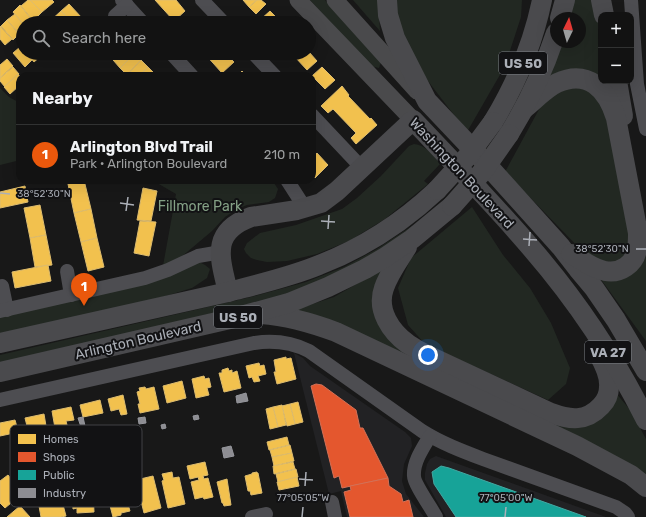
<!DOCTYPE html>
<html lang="en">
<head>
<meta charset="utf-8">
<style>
	:root { --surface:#121212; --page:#1b1b1b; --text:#f1f3f6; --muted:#9c9e9f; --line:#313232; --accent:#ea580c }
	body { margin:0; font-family:Rubik,sans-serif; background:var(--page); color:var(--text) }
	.controls { position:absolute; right:12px; top:12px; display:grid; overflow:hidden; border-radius:8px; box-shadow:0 4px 16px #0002 }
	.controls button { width:36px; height:36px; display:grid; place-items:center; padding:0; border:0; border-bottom:1px solid var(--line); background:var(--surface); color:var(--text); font:20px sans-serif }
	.compass { position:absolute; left:550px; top:12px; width:36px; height:36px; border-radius:50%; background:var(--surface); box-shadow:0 4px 16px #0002; rotate:5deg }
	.you { position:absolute; left:428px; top:355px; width:14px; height:14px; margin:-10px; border:3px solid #fff; border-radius:50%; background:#1a73e8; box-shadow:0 0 0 6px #1a73e833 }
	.badge { display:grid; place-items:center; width:26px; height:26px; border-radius:50%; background:var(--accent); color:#fff; font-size:13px; font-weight:700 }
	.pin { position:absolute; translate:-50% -33px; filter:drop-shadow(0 1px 2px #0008) }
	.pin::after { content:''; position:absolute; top:21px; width:14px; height:12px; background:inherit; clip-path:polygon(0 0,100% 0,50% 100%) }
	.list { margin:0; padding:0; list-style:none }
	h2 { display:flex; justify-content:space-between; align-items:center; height:52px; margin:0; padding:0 16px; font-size:17px }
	h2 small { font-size:13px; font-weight:400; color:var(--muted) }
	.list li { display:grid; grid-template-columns:26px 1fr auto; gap:12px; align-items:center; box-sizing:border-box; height:60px; padding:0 16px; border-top:1px solid var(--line) }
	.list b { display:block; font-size:15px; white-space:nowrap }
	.list p { margin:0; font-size:13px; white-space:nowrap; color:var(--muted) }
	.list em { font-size:13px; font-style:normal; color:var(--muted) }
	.icon { flex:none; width:22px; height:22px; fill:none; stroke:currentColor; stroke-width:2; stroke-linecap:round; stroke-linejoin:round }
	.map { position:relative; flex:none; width:646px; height:517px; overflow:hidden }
	.search { position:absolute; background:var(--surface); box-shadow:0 4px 16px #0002; left:16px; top:16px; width:300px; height:44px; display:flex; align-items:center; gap:10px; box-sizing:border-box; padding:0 14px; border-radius:22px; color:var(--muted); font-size:15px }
	.panel { position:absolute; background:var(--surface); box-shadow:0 4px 16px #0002; left:16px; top:72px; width:300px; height:112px; border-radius:12px }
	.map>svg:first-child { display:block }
</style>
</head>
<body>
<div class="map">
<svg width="646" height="517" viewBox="0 0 646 517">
	<rect width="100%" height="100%" fill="#181818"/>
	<g fill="#222224">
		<path d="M294 353 303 358 310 366 405 432 411 438 412 446 404 464 402 481 406 494 424 517H347L341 491 329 494Z"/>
		<path d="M436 456 606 517H446L425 480V473L427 464 430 459Z"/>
	</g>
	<g fill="#222822">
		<path d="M310 0H325L381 62 379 68 371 66Z"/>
		<path d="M353 0H378L380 31Z"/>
		<path d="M394 0H522L521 17 505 66 467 132 415 64 394 22Z"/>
		<path d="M573 0H597L601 24V81H612L609 91 546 84 562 42H580V18H568Z"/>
		<path d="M568 86 595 90 610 119 632 239 623 262 605 264 588 257 505 172 543 102Z"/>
		<path d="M0 88 9 97 20 103V160L0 165Z"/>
		<path d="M414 144C425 145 434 155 440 164L424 181 428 184 385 219 349 241 317 254 287 261 267 262 257 260 251 258 246 253 244 249 247 243 260 233 296 225 342 209 357 198 381 176 409 146Z"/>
		<path d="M152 180H272L278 189 275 198 269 202 247 205 237 209 225 217 212 231 180 258 163 266 176 194Z"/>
		<path d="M472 207 503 255 530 288 551 323 570 368 566 384 548 400 425 344 408 325 398 288 411 258Z"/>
		<path d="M412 226 414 228 367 260 295 293 0 365V355L251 297 306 282 344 267 377 249Z"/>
		<path d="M644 248 646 256V341L597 274Z"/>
		<path d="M199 262 205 265 210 269 207 278 192 288 166 296 0 336V316Z"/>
		<path d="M388 266 381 325 566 426 616 393 631 411 646 439V478L291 311 334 297Z"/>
	</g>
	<g fill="#f2c14e" stroke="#ddbc6e">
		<path d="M28 0H30L42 12 33 21 21 6Z"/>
		<path d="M30 0H52L54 2 42 12Z"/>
		<path d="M155 0H176L185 11 174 21Z"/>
		<path d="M243 0H257L249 7Z"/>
		<path d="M257 0H261L266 4 256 14 249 7Z"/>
		<path d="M69 4 82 18 77 23H73L61 11Z"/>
		<path d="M20 5 32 20 29 23H23V24L13 12Z"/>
		<path d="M61 11 73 23H48Z"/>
		<path d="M270 11 276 17 270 23H263L260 20Z"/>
		<path d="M15 14 23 24V31L19 34 7 20Z"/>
		<path d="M276 17 282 23H270Z"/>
		<path d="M7 20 19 34 13 40 1 26Z"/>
		<path d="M0 26 12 39 5 45 0 39Z"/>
		<path d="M20 47 23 50V53H26L32 60 25 67 13 53Z"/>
		<path d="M309 52 317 61 307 70 295 57 300 53H309Z"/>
		<path d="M26 53H39L41 56 34 62Z"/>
		<path d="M107 53H135L120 68Z"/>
		<path d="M135 53 141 60 127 75 120 68Z"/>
		<path d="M204 53H225L234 62 222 73Z"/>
		<path d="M7 59 13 66 0 78V65Z"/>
		<path d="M141 60 148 67 139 76H128L127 75Z"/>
		<path d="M13 67 19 74 5 87 0 81V78Z"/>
		<path d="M148 67 154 73 151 76H139Z"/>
		<path d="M322 67 335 80 325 89 312 76Z"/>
		<path d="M242 71 247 76H237Z"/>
		<path d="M18 74 20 76V85L10 94 4 87Z"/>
		<path d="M342 86 349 95 348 96 370 119 371 118 377 125 356 144 351 138 356 133 333 109 328 113 321 106Z"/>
		<path d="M317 153 328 165 315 178 312 174V158Z"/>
		<path d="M84 180 91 209 74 213 68 184Z"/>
		<path d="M25 186 28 202 0 208V192Z"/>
		<path d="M143 188 157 191 151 221 137 220Z"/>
		<path d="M40 205 46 235 30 238 24 208Z"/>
		<path d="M91 209 97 238 81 242 74 213Z"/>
		<path d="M140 221 156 222 149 256 134 253Z"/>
		<path d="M46 235 52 265 35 267 30 238Z"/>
		<path d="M97 238 104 267 88 271 81 242Z"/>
		<path d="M48 265 51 281 15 288 12 272Z"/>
		<path d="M286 357V359L291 358 296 379 277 384 274 372H276L274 360Z"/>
		<path d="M259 363 260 366 264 365 266 374 258 376 260 381 254 382 252 377 249 378 246 366Z"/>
		<path d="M228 368 229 371 232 370V373L237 371 241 388 224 392 219 373H222V370Z"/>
		<path d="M204 376 205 379 209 378 211 387 207 388 209 395 196 398 192 379Z"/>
		<path d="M182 381 186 398 167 403 163 386Z"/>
		<path d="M145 387 146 389 154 387 159 409 140 413 138 404H140L137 392 140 391 139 388Z"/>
		<path d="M123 395 127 414 121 415 119 409 111 411 108 399Z"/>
		<path d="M100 400 103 413 83 417 80 405Z"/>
		<path d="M298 402 303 422 295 424 290 404Z"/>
		<path d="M290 404 295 424 287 426 282 406Z"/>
		<path d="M282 405 286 425 278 427 273 407Z"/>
		<path d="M71 407 74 420 66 421 67 425 55 428 52 411Z"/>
		<path d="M273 407 278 427 270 429 266 409Z"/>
		<path d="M44 414 46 426 34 428 35 432 29 434 25 418Z"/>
		<path d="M15 420 17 427 13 428 14 433 0 436V423Z"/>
		<path d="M287 437 289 445 269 450 267 442Z"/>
		<path d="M290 445 292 453 272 457 270 450Z"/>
		<path d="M292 453 294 461 274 466 272 457Z"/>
		<path d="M205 462 208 475 203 476 204 479 208 478 213 497 204 499 203 497 195 499 191 482 199 480 198 477 190 479 187 466Z"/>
		<path d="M293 462 295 469 274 474 273 466Z"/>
		<path d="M296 469 298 477 278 482 276 474Z"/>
		<path d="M172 472 173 478 179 477 185 504 168 508 162 481 164 480 162 474Z"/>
		<path d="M257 472V473H258L262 493 251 495 250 491H248L245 476 252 474V473Z"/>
		<path d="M8 475 23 493 5 508 0 503V481Z"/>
		<path d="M153 476 161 508 144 513 136 480Z"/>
		<path d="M297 477 299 486 279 490 277 482Z"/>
		<path d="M227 479 231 505 224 506 223 503H222L217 482Z"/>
		<path d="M93 490 94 512 77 513V508L73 509 72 492Z"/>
		<path d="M125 494 130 511 121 513V515L113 517 108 498Z"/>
		<path d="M62 501 66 516 61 517H41L39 506Z"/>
		<path d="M20 506 30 517H7Z"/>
	</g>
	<g fill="#e4572e" stroke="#d37157">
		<path d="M316 384 322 385 356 410 360 428H363L388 478 342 488 339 476 334 478 311 386Z"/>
		<path d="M388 478 389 486 401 494 403 502 409 500 413 517H350L344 492 351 490 350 486Z"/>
	</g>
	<path fill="#17a398" stroke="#43a7a1" d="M441 466 449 468 586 517H456L434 484 432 472Z"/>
	<g fill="#8d8d92" stroke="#96979d">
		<path d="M246 393 248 401 237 403 236 396Z"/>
		<path d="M198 415 199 419 194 420 193 416Z"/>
		<path d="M83 417 85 426 81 427 78 418Z"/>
		<path d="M145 417 146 423 139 424 138 418Z"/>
		<path d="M165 424 166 428 162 429 161 425Z"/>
		<path d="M231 446 234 456 224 458 222 448Z"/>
	</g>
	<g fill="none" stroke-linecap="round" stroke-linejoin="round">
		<g stroke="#4d4d51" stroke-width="14">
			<path d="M122 0 143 23"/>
			<path d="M202 0 224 23"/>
			<path d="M631 0 637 84 646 129"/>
			<path d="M115 16 127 5"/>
			<path d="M171 53 192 76"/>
			<path d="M253 53 275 76"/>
			<path d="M312 115 362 168"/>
			<path d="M287 180 305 208"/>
			<path d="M67 271 71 295"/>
			<path d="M2 286 7 310"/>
			<path d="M0 311 145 278 168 270 198 256 221 252"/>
			<path d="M0 400 254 343C274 340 291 342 309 351L422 431C441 443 462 451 483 459L616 507 625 513 628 517"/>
			<path d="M430 436C423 448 413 462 414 476 414 484 432 509 436 517"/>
			<path d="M332 502 335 517"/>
			<path d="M252 517 266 514"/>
		</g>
		<g stroke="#4a4a4c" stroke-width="17">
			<path d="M298 0 413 120"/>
			<path d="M335 0 417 91"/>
		</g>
		<g stroke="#4a4a4d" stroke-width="20">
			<path d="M387 0 388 15 395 38 427 101 481 158 561 247 578 269 594 288 616 320 646 371"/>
			<path d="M601 0 604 15"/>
			<path d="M560 18 565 0"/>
			<path d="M617 81 623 116"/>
			<path d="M525 108C535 100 546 88 557 83 588 69 607 89 616 118L638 233C638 238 638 244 637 249 635 264 620 274 605 271 593 269 582 260 571 254"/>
			<path d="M493 122C516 84 533 44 542 0"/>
			<path d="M509 134C529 102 544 69 556 33"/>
			<path d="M407 247C399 260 389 273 384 288 376 310 391 332 408 344 414 348 421 352 427 355L551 413C570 420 586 422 601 406 606 401 609 394 609 387 610 376 604 364 599 355"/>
			<path d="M228 292C220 258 210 232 251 217L297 210 321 203 337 191 413 120C431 139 449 158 467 177 489 201 511 224 532 249 577 301 615 358 646 420"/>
			<path d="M261 314C287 316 312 323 336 332L577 446 631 475 646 487"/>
			<path d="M0 343 228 292C259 284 290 277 319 265 363 248 403 222 437 190"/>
			<path d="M0 372 230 319 289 303 328 287 365 269 384 258 412 239 452 206"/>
		</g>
		<g stroke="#4a4a4d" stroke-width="20">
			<path d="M437 190 467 157 493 122"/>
			<path d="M452 206 483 171 509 134"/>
		</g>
	</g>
	<path fill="none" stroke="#abafb7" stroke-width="1.5" d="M0 193 10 194M120 203 134 205M126 211 128 197M321 221 335 222M328 229 329 215M523 239 537 240M529 246 530 232M636 249H646M299 479 313 480M305 486 306 472M302 517 303 507M505 517 506 507"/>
	<g text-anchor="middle" stroke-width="4" stroke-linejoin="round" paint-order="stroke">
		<g fill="#121214" stroke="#7d8086" stroke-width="1">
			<rect x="499" y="52" width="48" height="22" rx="3"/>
			<rect x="214" y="306" width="48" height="22" rx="3"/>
			<rect x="585" y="341" width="46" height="22" rx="3"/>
		</g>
		<g font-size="13" font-weight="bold" fill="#abafb7">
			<text x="523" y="68">US 50</text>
			<text x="238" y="322">US 50</text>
			<text x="608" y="357">VA 27</text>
		</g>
		<g font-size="14" fill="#abafb7" stroke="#121214">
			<text transform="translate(462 173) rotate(47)" y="5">Washington Boulevard</text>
			<text transform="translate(138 340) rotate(-13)" y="5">Arlington Boulevard</text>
		</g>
		<g font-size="14" fill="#84a085" stroke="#121214">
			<text x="200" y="211">Fillmore Park</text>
		</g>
	</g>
	<rect x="10" y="425" width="132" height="82" rx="6" fill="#121214" stroke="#404145" stroke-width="1"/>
	<rect x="18" y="434" width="18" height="10" fill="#f2c14e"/>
	<rect x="18" y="452" width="18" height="10" fill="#e4572e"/>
	<rect x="18" y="470" width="18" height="10" fill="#17a398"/>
	<rect x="18" y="488" width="18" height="10" fill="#8d8d92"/>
	<g font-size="11" fill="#abafb7">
		<text x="43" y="443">Homes</text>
		<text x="43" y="461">Shops</text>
		<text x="43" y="479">Public</text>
		<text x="43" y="497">Industry</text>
	</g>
	<g font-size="10" text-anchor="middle" fill="#abafb7" stroke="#121214" stroke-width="4" stroke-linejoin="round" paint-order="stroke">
		<text x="44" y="197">38°52'30"N</text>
		<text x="602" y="252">38°52'30"N</text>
		<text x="303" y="501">77°05'05"W</text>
		<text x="506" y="501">77°05'00"W</text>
	</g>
</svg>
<div class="controls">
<button>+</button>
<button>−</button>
</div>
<svg class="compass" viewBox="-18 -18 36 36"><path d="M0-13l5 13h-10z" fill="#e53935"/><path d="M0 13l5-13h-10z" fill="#9c9e9f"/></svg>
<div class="you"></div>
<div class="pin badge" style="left:84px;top:306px">1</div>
<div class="search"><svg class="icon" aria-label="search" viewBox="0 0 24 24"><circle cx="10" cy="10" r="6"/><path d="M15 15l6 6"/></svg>Search here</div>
<section class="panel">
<h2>Nearby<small></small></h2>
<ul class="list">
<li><span class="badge">1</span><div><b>Arlington Blvd Trail</b><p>Park · Arlington Boulevard</p></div><em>210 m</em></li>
</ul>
</section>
</div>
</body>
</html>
